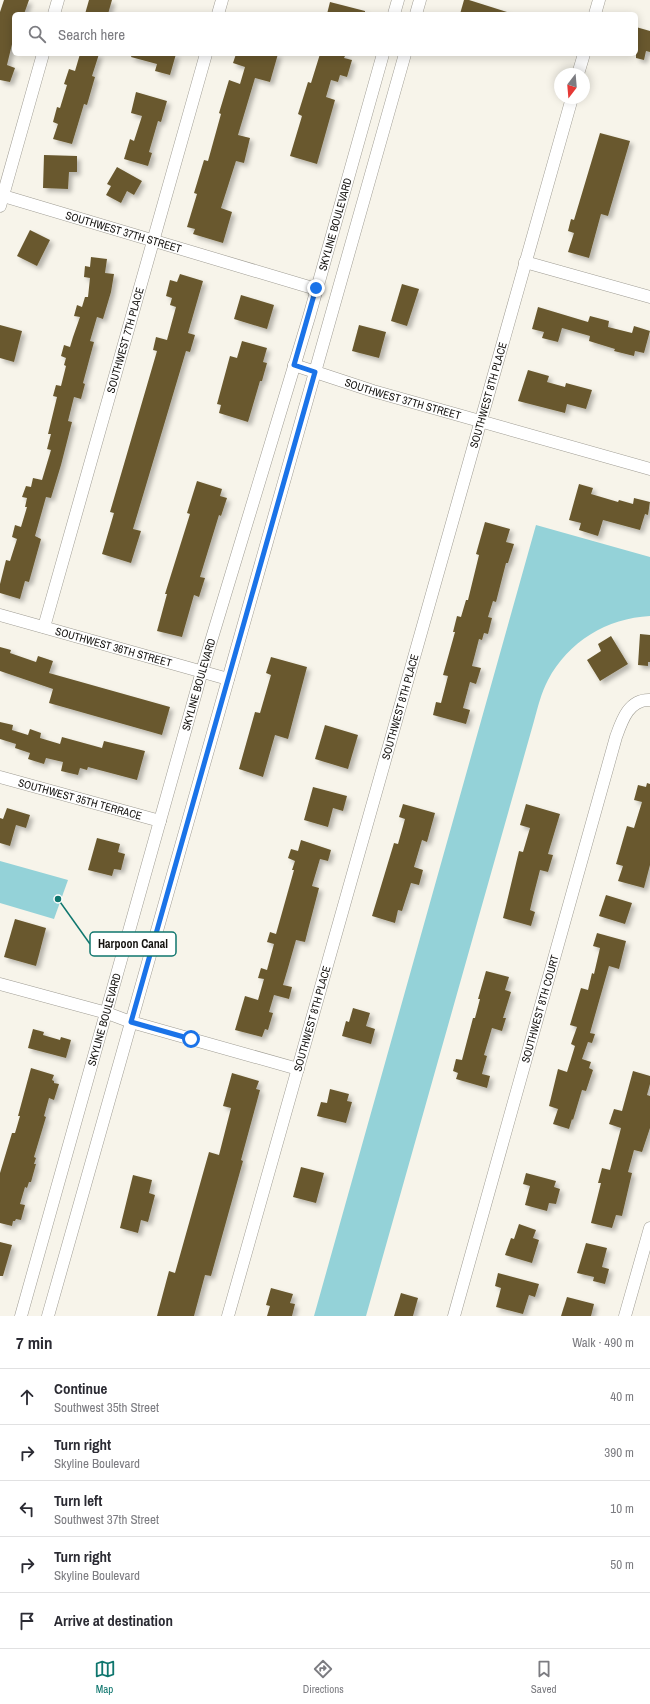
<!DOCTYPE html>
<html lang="en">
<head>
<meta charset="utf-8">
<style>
	:root { --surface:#fff; --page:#f2f2f3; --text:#2b2b33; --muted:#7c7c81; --line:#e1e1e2; --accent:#0f766e }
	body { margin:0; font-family:"Archivo Narrow",sans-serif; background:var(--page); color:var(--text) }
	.compass { position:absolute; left:554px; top:68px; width:36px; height:36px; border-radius:50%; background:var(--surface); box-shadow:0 2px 10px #0003; rotate:196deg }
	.stop { position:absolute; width:12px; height:12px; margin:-9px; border:3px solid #1a73e8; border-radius:50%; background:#fff }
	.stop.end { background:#1a73e8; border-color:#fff; box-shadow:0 1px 4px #0008 }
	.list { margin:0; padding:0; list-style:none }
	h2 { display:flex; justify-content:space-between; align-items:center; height:52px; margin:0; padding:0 16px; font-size:17px }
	h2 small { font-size:13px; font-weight:400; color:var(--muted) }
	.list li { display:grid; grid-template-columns:26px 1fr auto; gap:12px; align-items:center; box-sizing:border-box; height:56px; padding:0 16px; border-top:1px solid var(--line) }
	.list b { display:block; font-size:15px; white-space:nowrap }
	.list p { margin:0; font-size:13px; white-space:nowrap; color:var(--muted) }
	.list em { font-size:13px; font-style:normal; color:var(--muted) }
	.icon { flex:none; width:22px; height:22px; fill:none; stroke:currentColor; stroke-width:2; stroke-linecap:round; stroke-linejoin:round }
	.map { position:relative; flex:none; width:650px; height:1316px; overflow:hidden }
	.search { position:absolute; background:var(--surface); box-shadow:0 2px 10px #0003; left:12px; right:12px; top:12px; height:44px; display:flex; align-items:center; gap:10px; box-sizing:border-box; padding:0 14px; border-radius:6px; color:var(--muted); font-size:15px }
	.sheet { height:332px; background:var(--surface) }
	nav { display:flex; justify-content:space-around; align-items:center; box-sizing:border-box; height:56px; border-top:1px solid var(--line); background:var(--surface); font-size:11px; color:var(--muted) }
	nav a { display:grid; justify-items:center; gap:2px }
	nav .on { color:var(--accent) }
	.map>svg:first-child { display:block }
</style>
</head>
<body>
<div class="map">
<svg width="650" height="1316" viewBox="0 0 650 1316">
	<defs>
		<filter id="shadow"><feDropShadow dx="3.5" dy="3.5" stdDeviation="2" flood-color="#0004"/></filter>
	</defs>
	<rect width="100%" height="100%" fill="#f7f4ea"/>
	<g fill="#94d2d8">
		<path d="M536 525 650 557V616C607 618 568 642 548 680 541 693 538 707 534 721L366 1316H314Z"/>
		<path d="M0 861 68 880 54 919 0 903Z"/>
	</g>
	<g fill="#69592f" filter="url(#shadow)">
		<path d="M4 0H29L24 14H14V36L7 65 15 68 10 82 0 80V12Z"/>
		<path d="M89 0H112L108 14H85Z"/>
		<path d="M464 0H469L507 12V14H460Z"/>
		<path d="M330 2 365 11V14H327Z"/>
		<path d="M636 27 650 31V52L646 51 644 60 636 58Z"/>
		<path d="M80 54H99L92 76 95 77 87 105 84 104 72 144 53 139 58 124 53 122 57 107 60 108 67 85 64 84 69 69 75 71Z"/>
		<path d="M132 54H176L170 75 155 71 157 64 131 57Z"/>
		<path d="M236 54H278L270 82 255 78 238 135 250 138 244 163 236 161 221 208 232 212 223 243 193 234 195 229 187 227 197 194 194 193 204 160 208 161 221 114 219 113 229 80 240 84 245 67 233 63Z"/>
		<path d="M320 54H346L344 58 352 60 347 77 340 75 338 82 331 80 326 97 335 100 317 164 290 156 302 116 298 114 308 82 311 83Z"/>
		<path d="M136 92 167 101 161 122 158 121 149 152 152 153 148 166 124 159 130 139 134 141 142 116 131 113Z"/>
		<path d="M600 133 630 141 608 216 601 214 589 258 568 252 574 233 568 231 571 219 574 220Z"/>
		<path d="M44 155 77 156V172H69L68 189 43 188Z"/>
		<path d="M117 167 142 181 134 195 127 191 121 203 106 195 111 186 107 184Z"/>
		<path d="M30 230 50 240 37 266 17 256Z"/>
		<path d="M91 257 107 259 105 273 114 274 111 292 103 319 97 317 90 341 94 342 83 383 85 384 81 399 74 397 68 421 72 422 61 465 51 498 46 497 35 536 41 539 29 582 25 581 20 599 0 593V584L6 560 10 561 17 539 12 537 15 525 21 527 27 507H25L27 498 22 497 26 486 31 487 33 478 42 480 51 450 47 449 51 434H48L57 397 53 396 56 385 61 386 66 366 64 365 66 358 61 356 64 345 70 347 73 337 80 317 74 316 77 305 82 307 85 297H88L90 278 84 277 85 266 90 267Z"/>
		<path d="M180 274 203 281 188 333 195 335 190 352 186 351 133 529 141 531 131 563 102 554 114 513 110 512 157 351 153 350 156 337 167 340 176 307 170 305 172 298 166 296 170 280 177 282Z"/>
		<path d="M402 284 419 289 407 326 391 321Z"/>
		<path d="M241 295 274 305 267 329 234 319Z"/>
		<path d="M538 307 588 322 590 316 609 321 608 327 632 333 634 326 650 331 644 353 635 351 634 356 614 351 615 349 589 341 590 336 562 328 558 342 542 338 544 332 532 329Z"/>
		<path d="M0 325 22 331 14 362 0 358Z"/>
		<path d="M359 325 386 332 379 358 352 351Z"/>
		<path d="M242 341 267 348 263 362 267 363 262 381H260L248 422 219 413 221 405 217 404 230 356 237 358Z"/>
		<path d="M528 370 549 376 547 382 565 387 566 383 592 390 586 409 567 404 565 413 518 401Z"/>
		<path d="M197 481 222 489 220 496 227 498 221 516 219 515 200 577 205 578 199 597 194 595 182 637 157 631 167 594H165L190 514 187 513Z"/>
		<path d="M579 484 593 488 591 494 618 502 619 500 633 504 634 498 650 502 648 515 645 514 640 530 603 520 598 536 579 530 581 523 569 520Z"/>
		<path d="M485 522 510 529 506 542 514 544 508 563H506L496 602 493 601 488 617 492 618 488 634 484 633 482 640 479 639 472 666 481 668 476 684 470 682 463 708 470 710 466 724 433 715 436 702 441 703 448 676 443 675 455 632H453L457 616 461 617 466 600H468L479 555 476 554Z"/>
		<path d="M640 634 650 635V662H648V666L638 665Z"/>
		<path d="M611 636 628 664 600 681 587 660 601 651 598 644Z"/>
		<path d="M0 647 11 650 10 653 36 662 38 656 53 661 49 673 170 707 162 735 49 703 53 689 0 671Z"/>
		<path d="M271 657 307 667 288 739 275 735 263 777 239 769 255 712 260 713 271 675 266 673Z"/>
		<path d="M0 722 13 725 12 730 28 735 30 729 41 733 40 738 60 744 62 737 102 748 104 741 145 751 137 780 88 767 87 770 80 768 78 775 61 771 63 762 46 758 44 764 28 759 30 753 15 748 16 744 0 739Z"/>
		<path d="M325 725 358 735 348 769 315 759Z"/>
		<path d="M647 783 650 784V865L644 888 618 881 623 866 616 864 627 826 634 828 642 802 634 800 638 785 646 787Z"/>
		<path d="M313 787 347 796 343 811 333 808 328 827 304 820Z"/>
		<path d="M403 804 435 813 427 842 422 840 414 867 423 870 419 885 411 883 402 911 398 910 395 923 372 916 394 843 398 844 405 819 399 817Z"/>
		<path d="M526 804 560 814 548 854 553 855 548 872 540 870 533 897 530 910 535 912 531 926 503 918 519 851 523 852 530 828 520 825Z"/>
		<path d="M7 808 30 815 26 828 16 825 10 846 0 843V818L3 819Z"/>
		<path d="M97 838 120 844 118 852 125 854 121 870 114 869 112 876 88 870Z"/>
		<path d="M301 840 331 850 328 861 320 859 312 886 319 888 308 930 305 942 296 940 288 968 283 985 292 987 289 999 274 995 269 1012 273 1013 268 1030 265 1029 262 1037 235 1030 245 996 258 1000 264 979 258 978 261 968 267 970 274 944 267 942 270 932 276 934 294 870H292L295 861 288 858 291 849 298 851Z"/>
		<path d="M606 895 632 903 625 924 599 916Z"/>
		<path d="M15 919 46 928 36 966 4 957Z"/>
		<path d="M597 933 626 941 619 969 609 966 590 1033 595 1034 592 1043 588 1042 582 1059 591 1062 589 1068 593 1070 586 1091 582 1090 573 1120 572 1119 569 1129 553 1124 558 1109 549 1106 558 1069 567 1072 575 1046 571 1044 577 1027 570 1025 581 988 588 990 592 973 594 974 600 948 593 946Z"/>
		<path d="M486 971 509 977 505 990 511 992 503 1018H506L502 1031 492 1028 484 1055 487 1056 482 1074 490 1076 487 1088 456 1079 458 1073 453 1071 456 1059 462 1060 473 1018H475L480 999H478Z"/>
		<path d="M353 1008 370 1013 366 1026 375 1029 371 1044 342 1036 346 1021 349 1022Z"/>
		<path d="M33 1029 44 1032 43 1035 60 1040 61 1037 71 1040 66 1058 28 1048Z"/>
		<path d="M31 1068 54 1075 52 1080 54 1081V1083L59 1084 54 1100 49 1098 44 1116 46 1117 34 1157 36 1158 34 1164H36L31 1182H29L27 1188 25 1187 20 1204 25 1205 21 1220 16 1219 15 1221H13L12 1226 0 1223V1173L12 1133H15L20 1116H18Z"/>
		<path d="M633 1071 650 1076V1084L647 1095 650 1096V1128L642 1152 634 1150 628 1172 632 1173 622 1216 616 1215 612 1228 591 1223 601 1183H598L602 1168 610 1170 621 1128 609 1124 614 1109 622 1111Z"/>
		<path d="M232 1073 259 1081 256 1089 260 1090 241 1160 243 1161 211 1276 205 1275 194 1316H157L169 1271 175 1273 209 1152 219 1155 231 1108 223 1106Z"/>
		<path d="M330 1089 349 1094 347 1101 352 1102 346 1123 317 1116 321 1102 327 1103Z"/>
		<path d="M301 1167 324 1173 316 1203 293 1197Z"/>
		<path d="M526 1173 556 1181 554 1187 560 1189 556 1204 549 1203 547 1211 525 1205 530 1186 523 1184Z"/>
		<path d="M133 1175 152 1180 149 1193 155 1195 148 1222 141 1220 138 1233 120 1228Z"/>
		<path d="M519 1224 536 1230 533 1238 539 1240 532 1263 505 1255 511 1238 514 1239Z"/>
		<path d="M0 1242 12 1245 3 1276H0Z"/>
		<path d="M586 1243 607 1248 602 1267 609 1269 605 1284 593 1281 594 1277 577 1273Z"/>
		<path d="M498 1273 539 1284 535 1297 529 1295 523 1314 496 1307 501 1288 495 1286Z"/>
		<path d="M271 1288 293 1294 290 1303 295 1304 292 1316H267L270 1306 266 1305Z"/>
		<path d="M401 1293 418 1298 413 1316H394Z"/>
		<path d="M567 1297 594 1304 591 1316H561Z"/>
	</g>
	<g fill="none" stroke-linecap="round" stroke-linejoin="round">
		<g stroke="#9f9c93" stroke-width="13">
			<g id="minor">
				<path d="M54 14 58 0"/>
				<path d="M218 14 222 0"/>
				<path d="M394 14 398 0"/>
				<path d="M416 14 420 0"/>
				<path d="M595 14 599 0"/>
				<path d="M578 74 584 54"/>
				<path id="s1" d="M0 195 316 289"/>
				<path d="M0 206 43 54"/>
				<path d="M525 262 650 297"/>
				<path id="s2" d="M294 365 373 391 650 469"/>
				<path id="s3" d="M0 615 228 679"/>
				<path id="s4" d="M44 627 206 54"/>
				<path id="s5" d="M0 777 160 821"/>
				<path d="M0 984 107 1013 131 1022 298 1069"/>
				<path id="s6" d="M21 1316 202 671 309 317 383 54"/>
				<path d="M48 1316 405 54"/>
				<path id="s7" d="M228 1316 572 98"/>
				<path id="s8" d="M454 1316 616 737C622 720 629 699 650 700"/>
				<path d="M625 1316 650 1228"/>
			</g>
		</g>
		<use href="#minor" stroke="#fff" stroke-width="12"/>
	</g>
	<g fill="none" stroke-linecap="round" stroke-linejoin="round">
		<path stroke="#1a73e8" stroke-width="5" d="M191 1039 131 1022 315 372 294 365 316 288"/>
	</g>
	<g text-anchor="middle" stroke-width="4" stroke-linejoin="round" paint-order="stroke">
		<g font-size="11" fill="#14120f" stroke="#fff">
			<text dy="4" stroke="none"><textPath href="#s6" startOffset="1136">SKYLINE BOULEVARD</textPath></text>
			<text dy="4" stroke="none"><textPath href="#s1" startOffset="129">SOUTHWEST 37TH STREET</textPath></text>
			<text dy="4" stroke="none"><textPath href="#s4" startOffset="298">SOUTHWEST 7TH PLACE</textPath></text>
			<text dy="4" stroke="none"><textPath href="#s7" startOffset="957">SOUTHWEST 8TH PLACE</textPath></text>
			<text dy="4" stroke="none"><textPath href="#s2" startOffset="114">SOUTHWEST 37TH STREET</textPath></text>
			<text dy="4" stroke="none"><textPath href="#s3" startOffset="118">SOUTHWEST 36TH STREET</textPath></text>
			<text dy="4" stroke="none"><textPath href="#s6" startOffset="656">SKYLINE BOULEVARD</textPath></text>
			<text dy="4" stroke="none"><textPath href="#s7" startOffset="633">SOUTHWEST 8TH PLACE</textPath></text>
			<text dy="4" stroke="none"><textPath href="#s5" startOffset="83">SOUTHWEST 35TH TERRACE</textPath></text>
			<text dy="4" stroke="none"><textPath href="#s8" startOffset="319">SOUTHWEST 8TH COURT</textPath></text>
			<text dy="4" stroke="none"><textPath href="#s6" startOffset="308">SKYLINE BOULEVARD</textPath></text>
			<text dy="4" stroke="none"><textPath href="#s7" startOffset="309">SOUTHWEST 8TH PLACE</textPath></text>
		</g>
	</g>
	<path fill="none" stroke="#0f766e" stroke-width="1.5" d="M58 899L90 944"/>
	<circle fill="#0f766e" stroke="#fff" stroke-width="1.5" cx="58" cy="899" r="4"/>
	<rect fill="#fff" stroke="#0f766e" stroke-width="1.5" x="90" y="932" width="86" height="24" rx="4"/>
	<g font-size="12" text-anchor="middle" font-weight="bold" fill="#14120f">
		<text x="133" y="948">Harpoon Canal</text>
	</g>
</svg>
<svg class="compass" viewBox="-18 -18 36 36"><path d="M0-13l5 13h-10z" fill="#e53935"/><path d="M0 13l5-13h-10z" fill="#7c7c81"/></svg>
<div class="stop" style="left:191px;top:1039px"></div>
<div class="stop end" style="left:316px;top:288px"></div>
<div class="search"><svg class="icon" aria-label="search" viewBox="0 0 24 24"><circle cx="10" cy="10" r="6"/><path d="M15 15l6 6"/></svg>Search here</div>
</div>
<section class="sheet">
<h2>7 min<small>Walk · 490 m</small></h2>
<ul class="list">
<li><svg class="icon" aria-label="ahead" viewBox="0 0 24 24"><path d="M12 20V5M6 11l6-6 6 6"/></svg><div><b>Continue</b><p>Southwest 35th Street</p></div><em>40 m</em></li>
<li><svg class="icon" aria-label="right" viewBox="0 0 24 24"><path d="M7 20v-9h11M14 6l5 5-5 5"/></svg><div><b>Turn right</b><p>Skyline Boulevard</p></div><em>390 m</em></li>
<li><svg class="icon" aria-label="left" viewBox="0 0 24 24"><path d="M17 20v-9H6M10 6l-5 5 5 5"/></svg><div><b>Turn left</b><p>Southwest 37th Street</p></div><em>10 m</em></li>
<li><svg class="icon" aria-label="right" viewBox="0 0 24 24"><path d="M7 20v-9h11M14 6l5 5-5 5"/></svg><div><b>Turn right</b><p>Skyline Boulevard</p></div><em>50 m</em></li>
<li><svg class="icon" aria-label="arrive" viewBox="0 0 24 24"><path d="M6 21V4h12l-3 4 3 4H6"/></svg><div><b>Arrive at destination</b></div></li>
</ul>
</section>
<nav>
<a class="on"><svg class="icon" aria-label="map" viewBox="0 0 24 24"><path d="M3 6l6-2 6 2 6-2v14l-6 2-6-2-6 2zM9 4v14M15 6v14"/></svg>Map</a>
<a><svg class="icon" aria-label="directions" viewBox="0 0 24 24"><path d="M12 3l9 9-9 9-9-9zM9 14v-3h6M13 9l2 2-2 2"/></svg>Directions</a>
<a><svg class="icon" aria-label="saved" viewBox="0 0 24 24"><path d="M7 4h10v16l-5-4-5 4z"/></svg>Saved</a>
</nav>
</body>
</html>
